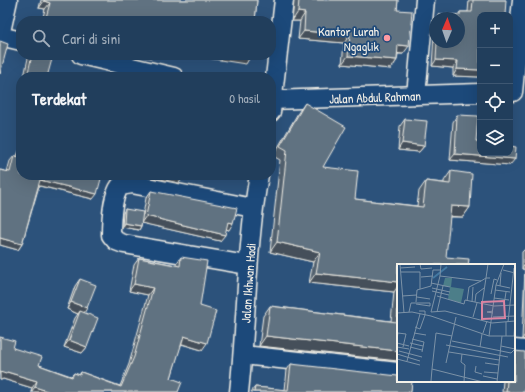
<!DOCTYPE html>
<html lang="id">
<head>
<meta charset="utf-8">
<style>
	:root { --surface:#213e5c; --page:#294562; --text:#f1f3f6; --muted:#a2aebb; --line:#3e5772 }
	body { margin:0; font-family:"Patrick Hand",sans-serif; background:var(--page); color:var(--text) }
	.controls { position:absolute; right:12px; top:12px; display:grid; overflow:hidden; border-radius:8px; box-shadow:0 4px 16px #0002 }
	.controls button { width:36px; height:36px; display:grid; place-items:center; padding:0; border:0; border-bottom:1px solid var(--line); background:var(--surface); color:var(--text); font:20px sans-serif }
	.compass { position:absolute; left:429px; top:12px; width:36px; height:36px; border-radius:50%; background:var(--surface); box-shadow:0 4px 16px #0002; rotate:2deg }
	.list { margin:0; padding:0; list-style:none }
	h2 { display:flex; justify-content:space-between; align-items:center; height:52px; margin:0; padding:0 16px; font-size:17px }
	h2 small { font-size:13px; font-weight:400; color:var(--muted) }
	.icon { flex:none; width:22px; height:22px; fill:none; stroke:currentColor; stroke-width:2; stroke-linecap:round; stroke-linejoin:round }
	.map { position:relative; flex:none; width:525px; height:392px; overflow:hidden }
	.search { position:absolute; background:var(--surface); box-shadow:0 4px 16px #0002; left:16px; top:16px; width:260px; height:44px; display:flex; align-items:center; gap:10px; box-sizing:border-box; padding:0 14px; border-radius:16px; color:var(--muted); font-size:15px }
	.panel { position:absolute; background:var(--surface); box-shadow:0 4px 16px #0002; left:16px; top:72px; width:260px; height:108px; border-radius:16px }
	.map>svg:first-child { display:block }
</style>
</head>
<body>
<div class="map">
<svg width="525" height="392" viewBox="0 0 525 392">
	<rect width="100%" height="100%" fill="#2c527b"/>
	<filter id="ink" filterUnits="userSpaceOnUse"><feTurbulence type="fractalNoise" baseFrequency=".025" numOctaves="2"/><feDisplacementMap in="SourceGraphic" scale="8" xChannelSelector="R" yChannelSelector="G"/><feConvolveMatrix kernelMatrix="1 2 1 2 8 2 1 2 1" color-interpolation-filters="sRGB"/></filter>
	<g filter="url(#ink)">
		<g fill="none" stroke-linecap="round" stroke-linejoin="round">
			<g stroke="#f4f1e8" stroke-width="21">
				<g id="minor">
					<path d="M0 36 8 0"/>
					<path d="M0 36 21 41"/>
					<path d="M81 55 174 77"/>
					<path d="M513 92 522 0"/>
					<path d="M416 95 425 0"/>
					<path d="M271 100 480 93"/>
					<path d="M271 112 284 0"/>
					<path d="M248 267 247 265 124 244 116 241 111 235C111 220 112 197 120 186L132 184 253 208"/>
					<path d="M514 349 525 350"/>
					<path d="M243 355 398 372"/>
					<path d="M239 392C247 320 246 247 259 175"/>
				</g>
			</g>
			<use href="#minor" stroke="#1f4a7a" stroke-width="18"/>
		</g>
		<g fill="#53626f" stroke="#f4f1e8">
			<path d="M41 0H257L255 21H42L45 9 39 8Z"/>
			<path d="M294 0H398L397 10 403 54H398L397 60 391 69 342 64 344 43 298 39 300 21H292L294 1Z"/>
			<path d="M469 0H506L480 15V77L453 76V68L432 66 435 20V42H459V18H436L439 14 458 15 460 12H468Z"/>
			<path d="M31 55H40L47 77H24L28 58Z"/>
			<path d="M21 92V104L18 103Z"/>
			<path d="M305 103 323 167 355 199 417 206 419 191 426 181 444 183V181L451 171 470 207 463 217H450L398 265V361L259 346 263 316 270 306 391 321 394 292 309 283 313 262 270 252 280 160 273 156 298 113Z"/>
			<path d="M457 115 476 141 510 165 450 160 453 122Z"/>
			<path d="M405 119 424 146 419 152 398 150 400 126Z"/>
			<path d="M21 148V175L93 199 39 186 22 244 18 250 0 245V170L7 172 10 161 14 156H17L19 151Z"/>
			<path d="M151 191 229 230 226 229 220 241 142 223 141 226 139 230 122 227 123 213 125 209 143 215 146 198Z"/>
			<path d="M525 249V340L522 339 525 269H522V252Z"/>
			<path d="M181 257 200 306 202 350 181 344 171 378 178 392H31L32 388 3 379 1 380H0V337L13 348 39 365 71 376 74 373 79 375 81 372 120 386 129 364 148 295 129 291 134 265 139 258 176 265V264Z"/>
			<path d="M80 279 84 313 87 347 82 353 64 347 75 318 78 314 67 309 75 286Z"/>
			<path d="M291 364 411 392H251L255 387 285 390 287 370Z"/>
			<path d="M503 381H514L525 392H502Z"/>
		</g>
		<g fill="#44505a" stroke="#f4f1e8">
			<path d="M44 1 50 3 45 9 39 8Z"/>
			<path d="M298 12 305 13 300 21H292Z"/>
			<path d="M304 31 350 35 344 43 298 39Z"/>
			<path d="M398 45 409 46 403 54 392 53Z"/>
			<path d="M134 55H155L152 58Z"/>
			<path d="M209 55H235L250 57 246 64 207 58Z"/>
			<path d="M348 56 397 60 391 69 342 64Z"/>
			<path d="M436 60 458 61 453 68 432 66Z"/>
			<path d="M457 69 480 70V77L453 76Z"/>
			<path d="M21 100V104L18 103Z"/>
			<path d="M402 143 424 146 419 152 398 150Z"/>
			<path d="M455 154 515 159 510 165 450 160Z"/>
			<path d="M152 175H185L179 183 151 177Z"/>
			<path d="M40 180 97 194 93 199 36 185Z"/>
			<path d="M451 206 470 207 463 217 444 216Z"/>
			<path d="M146 216 225 235 220 241 141 223Z"/>
			<path d="M228 222 233 223 229 230 223 228Z"/>
			<path d="M124 223 141 226 139 230 122 227Z"/>
			<path d="M0 238 22 244 18 250 0 245Z"/>
			<path d="M277 242 320 252 313 262 270 252Z"/>
			<path d="M525 264V269H522Z"/>
			<path d="M316 273 398 282V286L394 292 309 283Z"/>
			<path d="M134 284 153 288 148 295 129 291Z"/>
			<path d="M71 302 87 308 83 315 80 311 78 314 67 309Z"/>
			<path d="M525 335V340L522 339Z"/>
			<path d="M184 336 207 343 202 350 179 343Z"/>
			<path d="M266 336 398 351V361L259 346Z"/>
			<path d="M69 340 87 347 82 353 64 347Z"/>
			<path d="M0 372H7L37 381 32 388 3 379 1 380H0Z"/>
			<path d="M35 387 50 392H31Z"/>
		</g>
		<g fill="#617281" stroke="#f4f1e8">
			<path d="M44 0H257L255 21H80L74 20V21H45L50 3 44 1Z"/>
			<path d="M299 0H398L397 10 412 11 409 46 398 45 397 60 348 56 350 35 304 31 305 13 298 12Z"/>
			<path d="M473 0H506L505 15H480V70L457 69 458 61 436 60 437 42H459V18H439V14L460 15V12H472Z"/>
			<path d="M0 41 8 44 0 74Z"/>
			<path d="M32 55H40L52 59 47 77H27Z"/>
			<path d="M235 55H251L250 57Z"/>
			<path d="M305 103 346 127 323 167 358 171 355 199 423 207 426 181 450 184 451 171 472 174 470 207 451 206 446 257 469 259 468 265H470H398V282L316 273 320 252 277 242 287 150 280 146Z"/>
			<path d="M457 115 478 116 476 141 480 142V153H510V146L516 147 515 159 455 154Z"/>
			<path d="M405 119 427 121 424 146 402 143Z"/>
			<path d="M21 152V175H102L97 194 40 180 22 244 0 238V170L10 172 14 156 20 157Z"/>
			<path d="M151 191 237 208 233 223 228 222 225 235 146 216Z"/>
			<path d="M125 209 143 212 141 226 124 223Z"/>
			<path d="M181 257 207 261 200 306 216 311 207 343 184 336 171 378 182 382 178 392H50L35 387 37 381 7 372 6 374 0 372V337L15 341 13 348 42 357 39 365 72 377 74 373 80 375 81 372 121 387 134 357 153 288 134 284 139 258 180 266Z"/>
			<path d="M80 279 96 285 87 308 71 302Z"/>
			<path d="M270 306 397 322 398 309V351L266 336Z"/>
			<path d="M80 311 98 318 87 347 69 340Z"/>
			<path d="M514 351 525 352V392H506L507 381H514Z"/>
			<path d="M291 364 398 376V381H412L411 392H254L255 387 288 390Z"/>
		</g>
	</g>
	<circle fill="#ff9aa2" stroke="#1f4a7a" stroke-width="1.5" cx="387" cy="38" r="4"/>
	<g text-anchor="middle" stroke-width="3.5" stroke-linejoin="round" paint-order="stroke">
		<g font-size="13" fill="#f4f1e8" stroke="#1f4a7a" text-anchor="end">
			<text x="379" y="36">Kantor Lurah<tspan x="379" dy="15">Ngaglik</tspan></text>
		</g>
		<g font-size="13" fill="#f4f1e8" stroke="#1f4a7a">
			<text transform="translate(375 97) rotate(-2)" y="5">Jalan Abdul Rahman</text>
			<text transform="translate(248 283) rotate(-86)" y="5">Jalan Ikhwan Hadi</text>
		</g>
	</g>
	<g transform="translate(397 264)">
		<rect width="118" height="118" fill="#2c527b"/>
		<path d="M48 14H55L54 23 67 25 64 39 51 35 53 23 46 22Z" fill="#4c7e89"/>
		<path fill="none" stroke="#4479a2" stroke-width="2" d="M36 14 50 3"/>
		<path fill="none" stroke="#7c92a7" stroke-width="1" d="M3 0 7 49M23 0 24 5 35 4M44 0 43 12 84 17M3 4 18 3M106 6 118 9M4 8H23V25M43 12 34 48 48 47 95 59 118 57M24 13 36 12M84 17 89 14 91 0M34 19 53 23M99 21 113 24M103 22 104 9M35 24 53 28M98 26 113 28M35 27 52 31M94 30 97 15 100 16M5 32 20 31M40 32 67 40 68 36 97 42 118 41M20 33 33 35M97 34 112 36M70 37 72 23 84 17M19 38 20 26 34 22 36 6H43M75 38 76 23M78 38 79 30 87 24M19 40 33 42M85 40 89 14H93M107 41 109 28M12 48 14 39H33V42M40 48 46 22M0 49 15 48 34 52 92 72H118M96 49 90 48 96 47M76 53 80 39M96 53 118 52M111 58 117 4M18 63 23 65 28 51V47H22M17 69 29 71M86 69 90 57M55 72 39 69 35 105 86 118M92 72 99 21 107 0M109 72V58M117 72 118 57M0 75 1 69 9 70 6 83M15 75 27 78 25 88M55 77 114 89 118 85M0 79 12 82M13 79 26 82M49 81 111 93M104 82 118 85M0 83 12 85M13 83 25 86M83 83 85 70M2 87 25 93M52 88 102 96M0 90 23 97M65 90 64 98 68 101 67 118M0 95 23 101M10 97 23 50M49 99 59 53M88 99 102 101M79 102 78 108 85 110M87 108 101 109M86 112 100 115M34 117 35 105M100 118 105 72"/>
		<path fill="#db84a2" fill-opacity="0.15" stroke="#db84a2" stroke-width="2" d="M107 37 108 54 85 55V38Z"/>
		<rect width="118" height="118" fill="none" stroke="#f4f1e8" stroke-width="2"/>
	</g>
</svg>
<div class="controls">
<button>+</button>
<button>−</button>
<button><svg class="icon" aria-label="locate" viewBox="0 0 24 24"><circle cx="12" cy="12" r="6"/><path d="M12 2v4M12 18v4M2 12h4M18 12h4"/></svg></button>
<button><svg class="icon" aria-label="layers" viewBox="0 0 24 24"><path d="M12 4l9 5-9 5-9-5zM3 14l9 5 9-5"/></svg></button>
</div>
<svg class="compass" viewBox="-18 -18 36 36"><path d="M0-13l5 13h-10z" fill="#e53935"/><path d="M0 13l5-13h-10z" fill="#a2aebb"/></svg>
<div class="search"><svg class="icon" aria-label="search" viewBox="0 0 24 24"><circle cx="10" cy="10" r="6"/><path d="M15 15l6 6"/></svg>Cari di sini</div>
<section class="panel">
<h2>Terdekat<small>0 hasil</small></h2>
<ul class="list">
</ul>
</section>
</div>
</body>
</html>
